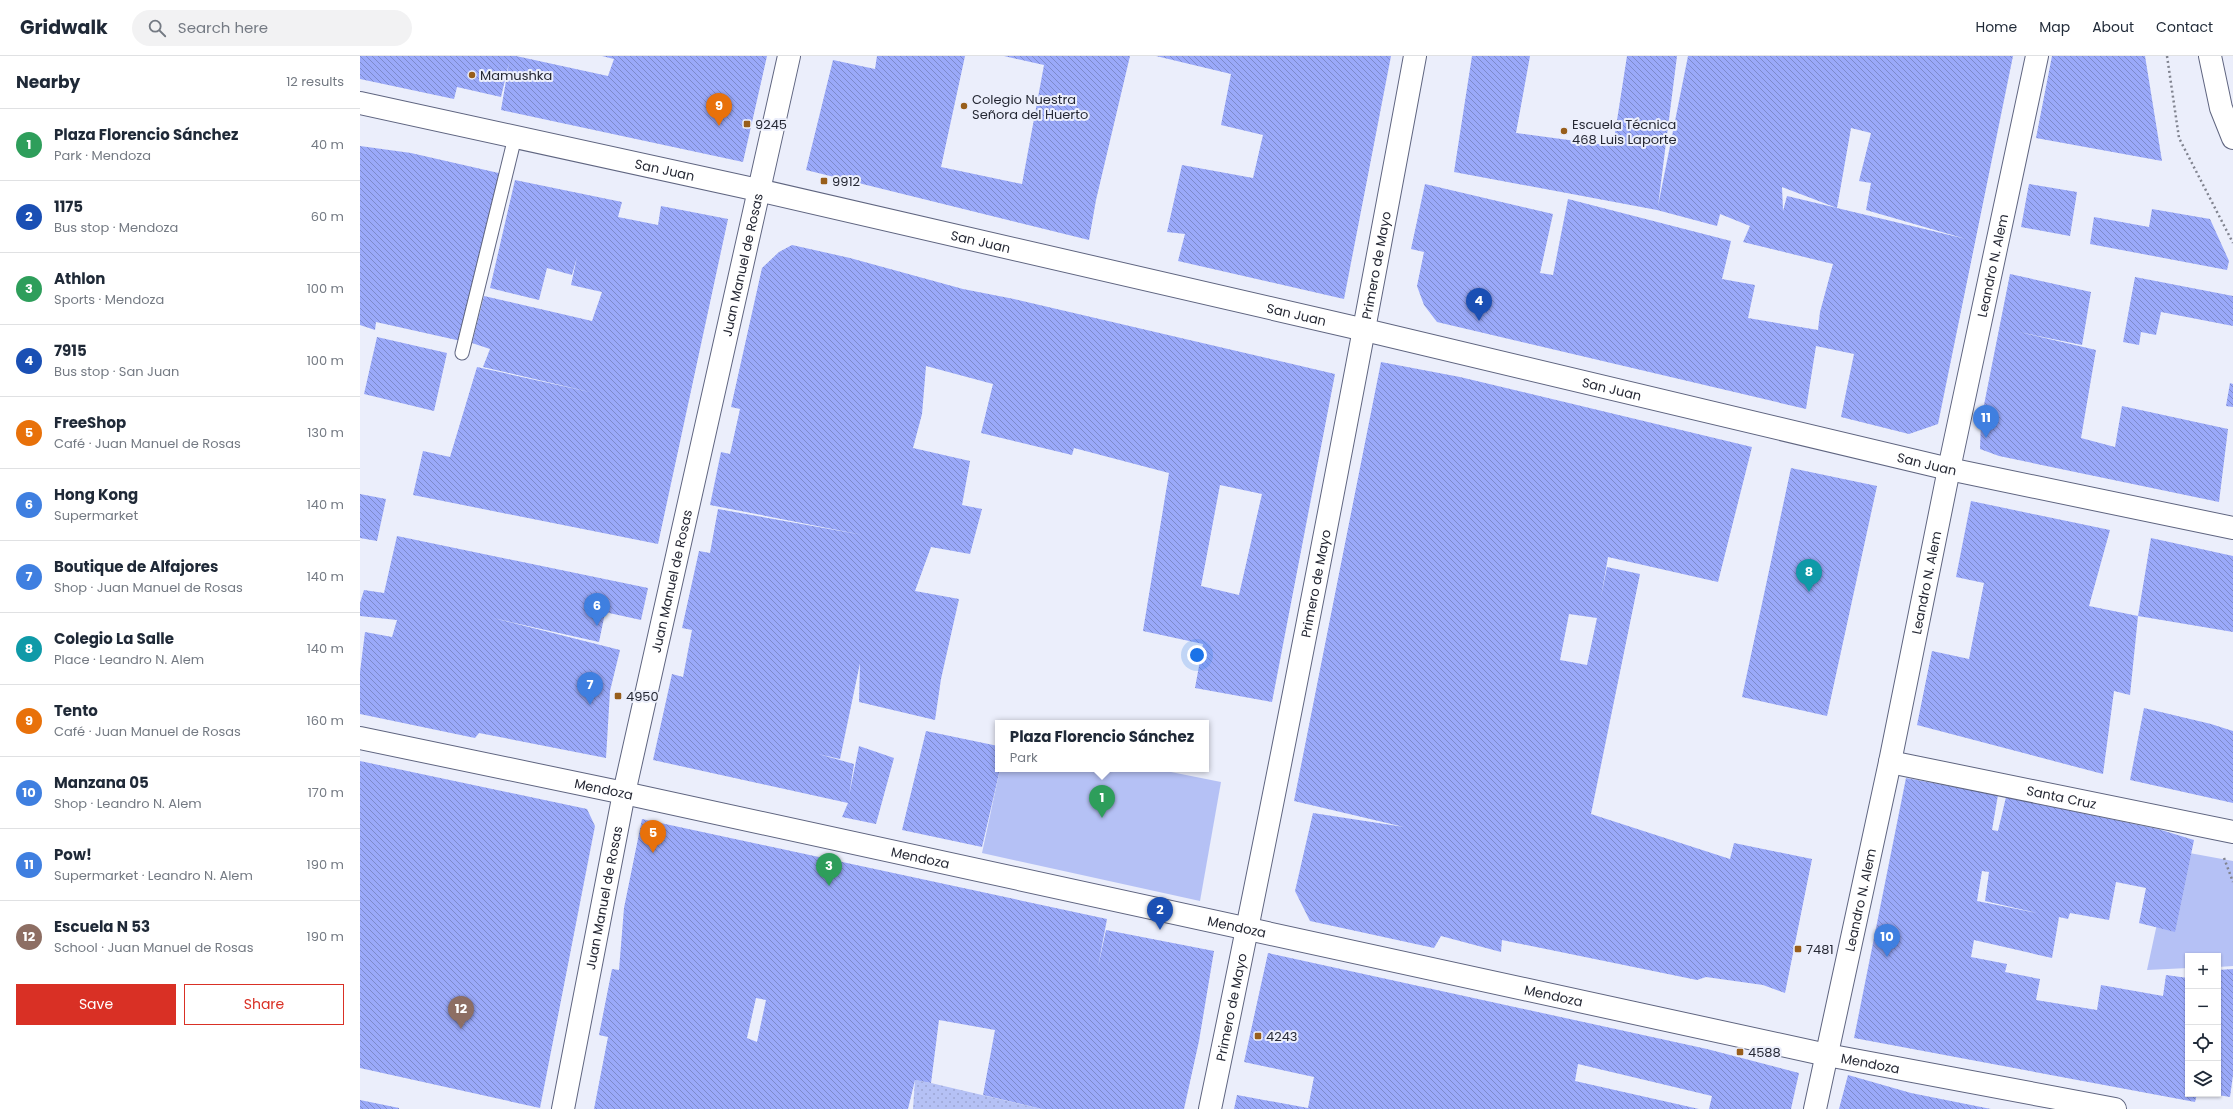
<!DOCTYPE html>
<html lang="en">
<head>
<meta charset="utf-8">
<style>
	:root { --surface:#fff; --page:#f2f2f3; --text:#1f2937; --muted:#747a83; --line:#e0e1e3; --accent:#d93025 }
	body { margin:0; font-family:Poppins,sans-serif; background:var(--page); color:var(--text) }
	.controls { position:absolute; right:12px; bottom:12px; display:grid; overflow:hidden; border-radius:0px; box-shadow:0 1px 3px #0004 }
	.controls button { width:36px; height:36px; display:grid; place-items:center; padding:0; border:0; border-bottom:1px solid var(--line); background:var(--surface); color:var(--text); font:20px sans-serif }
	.you { position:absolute; left:837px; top:599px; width:14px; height:14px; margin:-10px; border:3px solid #fff; border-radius:50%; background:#1a73e8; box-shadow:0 0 0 6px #1a73e833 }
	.badge { display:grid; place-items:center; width:26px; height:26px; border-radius:50%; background:var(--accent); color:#fff; font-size:13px; font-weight:700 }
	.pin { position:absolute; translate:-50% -33px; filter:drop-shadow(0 1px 2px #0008) }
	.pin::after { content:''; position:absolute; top:21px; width:14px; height:12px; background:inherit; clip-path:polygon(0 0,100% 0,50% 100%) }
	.popup { position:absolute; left:635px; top:664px; width:214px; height:52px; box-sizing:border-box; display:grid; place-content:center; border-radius:0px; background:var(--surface); filter:drop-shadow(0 1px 3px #0005); font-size:13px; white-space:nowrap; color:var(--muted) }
	.popup b { font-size:15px; color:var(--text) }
	.popup::after { content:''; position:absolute; left:50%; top:100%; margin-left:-8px; border:8px solid transparent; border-top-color:var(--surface) }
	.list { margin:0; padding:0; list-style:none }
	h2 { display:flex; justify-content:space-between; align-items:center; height:52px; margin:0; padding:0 16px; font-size:17px }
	h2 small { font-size:13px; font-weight:400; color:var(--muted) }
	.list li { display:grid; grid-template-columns:26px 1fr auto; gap:12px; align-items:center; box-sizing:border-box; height:72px; padding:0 16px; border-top:1px solid var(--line) }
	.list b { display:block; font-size:15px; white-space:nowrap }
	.list p { margin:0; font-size:13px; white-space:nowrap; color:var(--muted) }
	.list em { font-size:13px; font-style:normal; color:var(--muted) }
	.actions { display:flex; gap:8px; padding:12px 16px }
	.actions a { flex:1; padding:9px 0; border:1px solid var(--accent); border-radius:0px; text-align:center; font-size:14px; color:var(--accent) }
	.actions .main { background:var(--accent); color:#fff }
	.icon { flex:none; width:22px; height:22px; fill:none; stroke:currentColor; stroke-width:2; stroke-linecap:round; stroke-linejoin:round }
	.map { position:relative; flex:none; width:1873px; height:1053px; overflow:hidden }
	header { display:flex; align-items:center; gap:24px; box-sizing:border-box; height:56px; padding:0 20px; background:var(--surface); border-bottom:1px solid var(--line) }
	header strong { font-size:19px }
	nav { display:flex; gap:22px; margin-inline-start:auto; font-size:14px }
	.search { width:280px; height:36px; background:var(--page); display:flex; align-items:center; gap:10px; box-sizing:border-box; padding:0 14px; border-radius:22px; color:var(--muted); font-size:15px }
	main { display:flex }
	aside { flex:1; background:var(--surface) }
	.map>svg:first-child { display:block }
</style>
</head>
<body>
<header>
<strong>Gridwalk</strong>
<div class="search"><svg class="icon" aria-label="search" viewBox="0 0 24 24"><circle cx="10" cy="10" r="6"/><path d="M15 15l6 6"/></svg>Search here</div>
<nav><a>Home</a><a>Map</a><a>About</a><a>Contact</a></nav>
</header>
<main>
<aside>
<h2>Nearby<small>12 results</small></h2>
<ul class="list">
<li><span class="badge" style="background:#2e9e5b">1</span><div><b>Plaza Florencio Sánchez</b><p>Park · Mendoza</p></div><em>40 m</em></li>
<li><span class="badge" style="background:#1a4fb4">2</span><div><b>1175</b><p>Bus stop · Mendoza</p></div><em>60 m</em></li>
<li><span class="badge" style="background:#2e9e5b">3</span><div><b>Athlon</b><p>Sports · Mendoza</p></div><em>100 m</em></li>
<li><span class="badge" style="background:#1a4fb4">4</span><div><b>7915</b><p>Bus stop · San Juan</p></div><em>100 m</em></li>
<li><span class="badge" style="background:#e8710a">5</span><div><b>FreeShop</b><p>Café · Juan Manuel de Rosas</p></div><em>130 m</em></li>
<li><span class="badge" style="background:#3f7fe0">6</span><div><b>Hong Kong</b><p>Supermarket</p></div><em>140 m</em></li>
<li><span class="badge" style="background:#3f7fe0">7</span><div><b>Boutique de Alfajores</b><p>Shop · Juan Manuel de Rosas</p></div><em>140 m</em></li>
<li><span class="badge" style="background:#0f9aa8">8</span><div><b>Colegio La Salle</b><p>Place · Leandro N. Alem</p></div><em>140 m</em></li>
<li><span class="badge" style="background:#e8710a">9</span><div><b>Tento</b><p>Café · Juan Manuel de Rosas</p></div><em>160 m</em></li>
<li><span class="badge" style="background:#3f7fe0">10</span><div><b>Manzana 05</b><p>Shop · Leandro N. Alem</p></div><em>170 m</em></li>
<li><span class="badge" style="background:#3f7fe0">11</span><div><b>Pow!</b><p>Supermarket · Leandro N. Alem</p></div><em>190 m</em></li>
<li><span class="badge" style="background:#8d6e63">12</span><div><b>Escuela N 53</b><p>School · Juan Manuel de Rosas</p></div><em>190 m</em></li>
</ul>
<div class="actions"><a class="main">Save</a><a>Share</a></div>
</aside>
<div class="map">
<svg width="1873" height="1053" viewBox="0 0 1873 1053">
	<defs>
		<pattern id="grass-dots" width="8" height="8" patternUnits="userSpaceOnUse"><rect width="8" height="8" fill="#b5c1f5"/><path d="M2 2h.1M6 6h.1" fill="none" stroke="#9ca6d3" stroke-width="1.8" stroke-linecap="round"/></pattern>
		<pattern id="building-back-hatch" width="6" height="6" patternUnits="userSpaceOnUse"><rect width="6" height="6" fill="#9aa9f9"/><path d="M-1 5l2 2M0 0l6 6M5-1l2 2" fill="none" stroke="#7d8aca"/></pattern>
	</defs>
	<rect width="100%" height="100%" fill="#ebeefb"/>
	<path fill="url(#grass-dots)" d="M555 1024 571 1027 682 1053H553Z"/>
	<g fill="#b5c1f5">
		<path d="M640 713H796L861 726 840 845 622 797Z"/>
		<path d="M1813 794 1873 805V910L1858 911V900H1828V912L1787 914Z"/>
	</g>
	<g fill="url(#building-back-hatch)" fill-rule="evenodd">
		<path d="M0 0H156L248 20 254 3 242 0H407L383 106 141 54 149 7 141 41 97 31 94 43 0 23Z"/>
		<path d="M517 0H605L581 111 662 128 684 9 644 0H770L736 144 729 184 446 114 473 4 515 13Z"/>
		<path d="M796 0H1031L984 243 818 205 825 178 807 176 822 109 893 122 903 79 861 69 871 18Z"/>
		<path d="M1112 0H1170L1156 77 1253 90 1267 0H1317L1298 150 1328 0H1653L1578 368 1549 378 1481 361 1494 298 1456 290 1446 353 1077 266 1064 249 1057 230 1064 196 1051 193 1065 128 1193 158 1180 217 1193 219 1208 143 1371 185 1362 223 1395 229 1388 262 1458 274 1460 256 1473 208 1383 186 1390 170 1360 158 1357 170 1297 154 1094 116ZM1491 72 1511 77 1499 125 1511 127 1506 154 1606 183 1477 152ZM1422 131 1477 152 1427 140 1423 155Z"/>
		<path d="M1692 0H1785L1802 105 1676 82Z"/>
		<path d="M0 90 51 97 143 118 101 285 16 266 15 274 0 269Z"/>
		<path d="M155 124 262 146 258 161 298 169 301 150 368 163 298 488 53 439 63 395 90 401 117 311 234 337 123 311 130 293 112 287 124 240 232 265 242 236 211 229 217 201 212 219 187 212 179 244 130 232Z"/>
		<path d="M1669 128 1717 136 1710 180 1661 171Z"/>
		<path d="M1792 153 1850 163 1869 205 1867 214 1730 188 1734 161 1789 171Z"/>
		<path d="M432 189 490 202 603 233 654 243 975 318 912 646 835 632 843 588 783 575 809 417 714 392 712 399 621 377 633 328 566 310 562 358 553 392 610 405 602 449 622 453 610 498 571 491 555 535 599 543 581 623 575 664 499 646 500 607 480 703 458 698 494 708 489 740 499 690 534 702 516 768 482 761 488 747 293 704 312 618 323 621 332 574 322 572 339 495 350 497 358 453 503 479 350 449 361 396 370 398 380 353 371 351 402 212 419 196ZM860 429 902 438 879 539 841 530Z"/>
		<path d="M1650 218 1731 236 1722 289 1659 276 1736 294 1721 382 1755 391 1762 350 1868 373 1859 446 1639 400 1620 393 1621 364Z"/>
		<path d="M1775 221 1873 240V270L1801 256 1796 279 1781 276 1779 289 1763 286Z"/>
		<path d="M17 281 87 297 74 355 4 338Z"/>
		<path d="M1021 306 1100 321 1392 391 1358 526 1248 501 1241 541 1247 511 1280 518 1231 758 1370 803 1374 787 1452 803 1425 937 1403 929 1346 921 1337 924 1142 884 1141 896 1081 880 1074 892 950 865 935 835 953 757 1044 771 934 745ZM1209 558 1237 562 1227 609 1200 604Z"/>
		<path d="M1870 327 1873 328V351L1866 350Z"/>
		<path d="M1431 412 1517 430 1467 660 1382 641Z"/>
		<path d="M0 438 26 443 17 485 0 482Z"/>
		<path d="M1611 445 1750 474 1729 550 1778 560 1770 639 1754 635 1743 718 1557 669 1572 595 1609 603 1624 527 1596 521Z"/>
		<path d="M37 480 288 532 281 564 240 555 245 557 239 586 133 562 260 594 250 635 246 702 119 677 115 682 0 658V616L5 576 32 581 37 564 0 560V547L4 534 24 537Z"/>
		<path d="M1791 482 1873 500V576L1778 560Z"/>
		<path d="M1784 652 1851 668 1873 675V747L1770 724Z"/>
		<path d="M566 675 638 690V713H640L622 791 542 774Z"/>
		<path d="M0 705 227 753 235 770 180 1052 0 1012Z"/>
		<path d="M1546 722 1638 739 1632 774 1638 775 1646 741 1798 773 1834 784 1815 876 1779 867 1786 832 1756 826 1749 864 1710 857 1708 863 1699 861 1692 902 1614 884 1611 901 1647 908 1645 916 1680 923 1676 944 1737 954 1741 929 1803 940 1806 919 1828 922V1038H1837L1835 1046 1494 982ZM1622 815 1629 816 1625 845 1677 857 1617 845Z"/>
		<path d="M282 763 747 863 738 911 746 874 854 895 839 985 824 1053H682L623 1039 635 974 579 964 571 1027 555 1024 548 1053H234L248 981 239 979 252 913 259 914 264 852ZM396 942 406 944 397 986 387 982Z"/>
		<path d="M908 897 1347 993 1439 1017 1431 1053H1349L1352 1040 1218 1008 1215 1025 1339 1053H874L877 1039 948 1052 954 1021 884 1006Z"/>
		<path d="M1873 913V1019L1870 1041 1858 1039V914Z"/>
		<path d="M1488 1019 1551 1037 1631 1053H1479Z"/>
		<path d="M0 1044 39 1052V1053H0Z"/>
	</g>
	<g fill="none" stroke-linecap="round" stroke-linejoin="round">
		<g stroke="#5f6580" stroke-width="15">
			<path id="lane" d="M102 297 155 81"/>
		</g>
		<g stroke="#5f6580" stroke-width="24">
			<g id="street">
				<path id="s1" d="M1530 706 1873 776"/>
				<path id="s2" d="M203 1053 264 737 429 0"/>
				<path id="s3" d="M850 1053C923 703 990 352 1055 0"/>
			</g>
		</g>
		<g stroke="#5f6580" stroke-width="24">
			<g id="secondary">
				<path d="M1850 0 1861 52 1873 82"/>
				<path id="s4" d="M0 47 398 134 1005 274 1589 413 1873 472"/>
				<path id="s5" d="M0 682 264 737 1467 999 1755 1053"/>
				<path id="s6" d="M1455 1053 1530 706 1589 413 1677 0"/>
			</g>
		</g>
		<g stroke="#80838f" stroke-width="2.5" stroke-dasharray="2 3" stroke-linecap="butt">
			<path d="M1807 0 1819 82 1873 187"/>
			<path d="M1864 802 1873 826"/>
		</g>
		<use href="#lane" stroke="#fff" stroke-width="13"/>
		<use href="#street" stroke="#fff" stroke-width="22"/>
		<use href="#secondary" stroke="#fff" stroke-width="22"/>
	</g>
	<g fill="#985e1b" stroke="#ebeefb" stroke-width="1.5">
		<circle cx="112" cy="19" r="4"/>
		<circle cx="604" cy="50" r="4"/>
		<rect x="383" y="64" width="8" height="8" rx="2"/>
		<circle cx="1204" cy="75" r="4"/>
		<rect x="460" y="121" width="8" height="8" rx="2"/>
		<rect x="254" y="636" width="8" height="8" rx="2"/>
		<rect x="1434" y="889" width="8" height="8" rx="2"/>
		<rect x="894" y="976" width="8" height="8" rx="2"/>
		<rect x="1376" y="992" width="8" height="8" rx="2"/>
	</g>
	<g text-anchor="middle" stroke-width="4" stroke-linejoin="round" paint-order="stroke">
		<g font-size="13" fill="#252834" stroke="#ebeefb" text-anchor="start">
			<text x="120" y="24">Mamushka</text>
			<text x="612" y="48">Colegio Nuestra<tspan x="612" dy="15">Señora del Huerto</tspan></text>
			<text x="395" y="73">9245</text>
			<text x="1212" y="73">Escuela Técnica<tspan x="1212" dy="15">468 Luis Laporte</tspan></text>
			<text x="472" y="130">9912</text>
			<text x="266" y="645">4950</text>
			<text x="1446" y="898">7481</text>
			<text x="906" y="985">4243</text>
			<text x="1388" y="1001">4588</text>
		</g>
		<g font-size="13" fill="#252834" stroke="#ebeefb">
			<text dy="5" stroke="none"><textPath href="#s4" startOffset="312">San Juan</textPath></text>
			<text dy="5" stroke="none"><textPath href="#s4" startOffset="636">San Juan</textPath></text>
			<text dy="5" stroke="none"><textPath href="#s2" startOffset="863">Juan Manuel de Rosas</textPath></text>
			<text dy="5" stroke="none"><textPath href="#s3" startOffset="860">Primero de Mayo</textPath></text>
			<text dy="5" stroke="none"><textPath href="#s6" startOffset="862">Leandro N. Alem</textPath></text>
			<text dy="5" stroke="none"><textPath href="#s4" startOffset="960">San Juan</textPath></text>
			<text dy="5" stroke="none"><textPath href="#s4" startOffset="1284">San Juan</textPath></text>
			<text dy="5" stroke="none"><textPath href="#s4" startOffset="1608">San Juan</textPath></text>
			<text dy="5" stroke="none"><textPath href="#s2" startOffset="539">Juan Manuel de Rosas</textPath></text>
			<text dy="5" stroke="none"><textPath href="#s3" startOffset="536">Primero de Mayo</textPath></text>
			<text dy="5" stroke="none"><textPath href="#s6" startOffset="538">Leandro N. Alem</textPath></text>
			<text dy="5" stroke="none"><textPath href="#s5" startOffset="249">Mendoza</textPath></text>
			<text dy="5" stroke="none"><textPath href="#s1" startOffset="175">Santa Cruz</textPath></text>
			<text dy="5" stroke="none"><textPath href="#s5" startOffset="573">Mendoza</textPath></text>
			<text dy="5" stroke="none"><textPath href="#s2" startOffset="215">Juan Manuel de Rosas</textPath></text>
			<text dy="5" stroke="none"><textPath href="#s6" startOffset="214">Leandro N. Alem</textPath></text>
			<text dy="5" stroke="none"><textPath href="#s5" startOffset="897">Mendoza</textPath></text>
			<text dy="5" stroke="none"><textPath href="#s5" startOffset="1221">Mendoza</textPath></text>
			<text dy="5" stroke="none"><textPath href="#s3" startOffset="104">Primero de Mayo</textPath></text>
			<text dy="5" stroke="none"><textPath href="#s5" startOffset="1545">Mendoza</textPath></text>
		</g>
	</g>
</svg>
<div class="controls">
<button>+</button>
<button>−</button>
<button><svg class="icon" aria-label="locate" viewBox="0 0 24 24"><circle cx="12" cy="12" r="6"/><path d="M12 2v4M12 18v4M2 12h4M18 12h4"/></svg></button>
<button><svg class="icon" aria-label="layers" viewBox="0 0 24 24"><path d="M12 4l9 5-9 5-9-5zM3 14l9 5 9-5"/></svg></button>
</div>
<div class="you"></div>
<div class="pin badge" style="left:742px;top:762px;background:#2e9e5b">1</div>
<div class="popup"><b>Plaza Florencio Sánchez</b>Park</div>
<div class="pin badge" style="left:800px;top:874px;background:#1a4fb4">2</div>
<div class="pin badge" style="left:469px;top:830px;background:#2e9e5b">3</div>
<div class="pin badge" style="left:1119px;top:265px;background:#1a4fb4">4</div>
<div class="pin badge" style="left:293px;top:797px;background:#e8710a">5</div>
<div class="pin badge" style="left:237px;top:570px;background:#3f7fe0">6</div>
<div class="pin badge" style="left:230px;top:649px;background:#3f7fe0">7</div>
<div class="pin badge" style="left:1449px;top:536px;background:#0f9aa8">8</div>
<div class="pin badge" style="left:359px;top:70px;background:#e8710a">9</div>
<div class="pin badge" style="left:1527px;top:901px;background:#3f7fe0">10</div>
<div class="pin badge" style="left:1626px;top:382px;background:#3f7fe0">11</div>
<div class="pin badge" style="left:101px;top:973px;background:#8d6e63">12</div>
</div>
</main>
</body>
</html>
